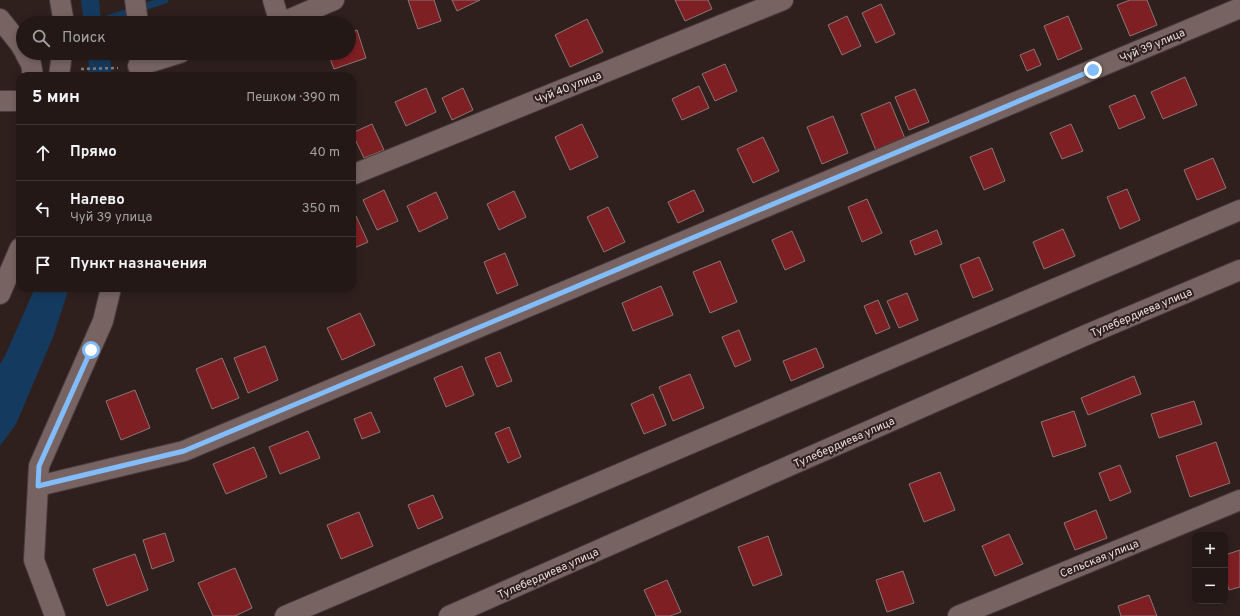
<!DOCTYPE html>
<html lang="ru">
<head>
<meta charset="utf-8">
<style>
	:root { --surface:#231816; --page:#2b211f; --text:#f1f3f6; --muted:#a3a0a1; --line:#403735 }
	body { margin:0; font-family:Overpass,sans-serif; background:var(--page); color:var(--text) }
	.controls { position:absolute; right:12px; bottom:12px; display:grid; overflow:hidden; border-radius:8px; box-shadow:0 2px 6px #0003 }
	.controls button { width:36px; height:36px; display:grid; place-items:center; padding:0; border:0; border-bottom:1px solid var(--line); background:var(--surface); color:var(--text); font:20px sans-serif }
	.stop { position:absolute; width:12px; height:12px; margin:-9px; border:3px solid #82bcfa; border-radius:50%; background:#fff }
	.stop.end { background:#82bcfa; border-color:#fff; box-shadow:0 1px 4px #0008 }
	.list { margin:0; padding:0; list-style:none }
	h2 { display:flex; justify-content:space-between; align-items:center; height:52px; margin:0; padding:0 16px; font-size:17px }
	h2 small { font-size:13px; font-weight:400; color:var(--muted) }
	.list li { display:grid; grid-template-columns:26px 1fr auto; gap:12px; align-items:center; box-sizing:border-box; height:56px; padding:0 16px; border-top:1px solid var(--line) }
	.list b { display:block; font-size:15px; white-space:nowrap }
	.list p { margin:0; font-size:13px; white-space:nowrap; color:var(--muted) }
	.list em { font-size:13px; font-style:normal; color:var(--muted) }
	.icon { flex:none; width:22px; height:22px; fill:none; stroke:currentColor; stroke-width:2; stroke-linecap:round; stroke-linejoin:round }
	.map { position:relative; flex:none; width:1240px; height:616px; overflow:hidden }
	.search { position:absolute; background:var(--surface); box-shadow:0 2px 6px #0003; left:16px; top:16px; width:340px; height:44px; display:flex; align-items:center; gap:10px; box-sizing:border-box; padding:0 14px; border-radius:22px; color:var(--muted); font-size:15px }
	.panel { position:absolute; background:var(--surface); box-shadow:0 2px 6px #0003; left:16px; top:72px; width:340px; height:220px; border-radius:12px }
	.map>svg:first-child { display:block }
</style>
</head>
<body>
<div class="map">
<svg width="1240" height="616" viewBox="0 0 1240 616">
	<rect width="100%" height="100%" fill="#2f201e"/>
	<g fill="#153a5f">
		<path d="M81 0H99L101 23H84Z"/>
		<path d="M87 53H109L111 65V76H87L89 64Z"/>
		<path d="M35 288H69L53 337 16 424 0 446V364L5 356Z"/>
	</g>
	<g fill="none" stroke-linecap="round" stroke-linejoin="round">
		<path stroke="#153a5f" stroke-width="7" d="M101 21 165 0"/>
	</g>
	<g fill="#7e1f23" stroke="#8a7675">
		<path d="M408 0H434L441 21 418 29Z"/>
		<path d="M452 0H480L457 11Z"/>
		<path d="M675 0H708L712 9 685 21Z"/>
		<path d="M1130 0H1147L1157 25 1130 36 1117 5Z"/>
		<path d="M881 4 895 34 876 43 862 13Z"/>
		<path d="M847 16 861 46 842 55 828 25Z"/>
		<path d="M1068 16 1082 49 1058 60 1044 26Z"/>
		<path d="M587 19 603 52 570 67 555 35Z"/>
		<path d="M357 30 366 58 334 69 328 53H349V33Z"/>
		<path d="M1034 49 1041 65 1027 71 1020 55Z"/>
		<path d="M725 64 737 91 715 101 702 74Z"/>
		<path d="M1185 77 1197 105 1163 119 1151 92Z"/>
		<path d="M699 86 709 108 682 120 672 99Z"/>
		<path d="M426 88 436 112 406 126 395 102Z"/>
		<path d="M463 88 473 110 452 120 442 98Z"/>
		<path d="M915 89 929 122 909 130 895 97Z"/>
		<path d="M1135 95 1145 118 1119 129 1109 106Z"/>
		<path d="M890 102 906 141 877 153 861 114Z"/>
		<path d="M833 116 848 153 822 164 807 127Z"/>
		<path d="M372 124 384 150 364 158 352 133Z"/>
		<path d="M582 124 598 157 570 170 555 137Z"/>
		<path d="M1071 124 1083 151 1062 159 1050 133Z"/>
		<path d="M763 137 779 171 753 183 737 149Z"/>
		<path d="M992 148 1005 181 984 190 970 157Z"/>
		<path d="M1213 158 1226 188 1197 200 1184 170Z"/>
		<path d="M1127 189 1140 220 1120 229 1107 197Z"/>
		<path d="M384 190 398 221 377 230 363 200Z"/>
		<path d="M694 190 704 211 678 223 668 202Z"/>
		<path d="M514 191 526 217 499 230 487 204Z"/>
		<path d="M436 192 448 218 419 232 407 206Z"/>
		<path d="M867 199 882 233 862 242 848 207Z"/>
		<path d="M608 207 625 242 604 252 587 217Z"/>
		<path d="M356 216 368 242 352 249V217Z"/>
		<path d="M1063 229 1075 256 1044 269 1033 242Z"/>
		<path d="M937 230 942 244 915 255 910 241Z"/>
		<path d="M792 231 805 261 785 270 772 240Z"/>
		<path d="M505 253 518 285 497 294 484 262Z"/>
		<path d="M979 257 993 290 973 298 960 265Z"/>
		<path d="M720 261 737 302 710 313 693 272Z"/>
		<path d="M661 286 673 315 633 331 622 303Z"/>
		<path d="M907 293 918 320 899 328 887 301Z"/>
		<path d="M878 300 890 328 876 334 864 306Z"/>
		<path d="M360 313 375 345 342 360 327 328Z"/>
		<path d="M739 330 751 360 735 367 722 337Z"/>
		<path d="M265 346 278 380 248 393 234 358Z"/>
		<path d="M816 348 824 367 791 381 783 361Z"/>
		<path d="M500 352 512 381 497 387 485 358Z"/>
		<path d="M222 358 239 398 212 409 196 369Z"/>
		<path d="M462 366 474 395 446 407 434 378Z"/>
		<path d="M690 374 704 408 673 421 659 387Z"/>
		<path d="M1134 376 1141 394 1088 415 1081 398Z"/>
		<path d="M135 390 150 428 121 440 106 401Z"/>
		<path d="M653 394 666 425 644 434 631 404Z"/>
		<path d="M1194 401 1202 424 1159 438 1151 414Z"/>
		<path d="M1074 411 1086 446 1053 457 1041 422Z"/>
		<path d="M371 412 380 432 362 439 354 419Z"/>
		<path d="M509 427 521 457 508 463 495 433Z"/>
		<path d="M308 431 320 458 280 474 269 447Z"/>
		<path d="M1216 442 1230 483 1190 497 1176 456Z"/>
		<path d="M254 447 267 477 226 494 213 464Z"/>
		<path d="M1120 465 1131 492 1110 501 1099 473Z"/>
		<path d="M940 472 955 510 924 522 909 484Z"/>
		<path d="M433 495 443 518 418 529 408 505Z"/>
		<path d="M1096 510 1107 538 1075 550 1064 523Z"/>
		<path d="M359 512 373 546 341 559 327 525Z"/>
		<path d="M165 533 174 561 152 569 143 540Z"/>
		<path d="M1009 534 1023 564 995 576 982 546Z"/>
		<path d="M768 536 782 575 753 586 738 547Z"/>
		<path d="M1240 550V587L1229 590 1225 576V555Z"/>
		<path d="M135 554 148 590 107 606 93 569Z"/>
		<path d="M235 568 252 608 235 616H213L198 583Z"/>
		<path d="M903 571 914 603 887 612 876 580Z"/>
		<path d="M667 580 681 612 670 616H656L644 590Z"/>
		<path d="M1149 595 1157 616H1121L1118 606Z"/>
	</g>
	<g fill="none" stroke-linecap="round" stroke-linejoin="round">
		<g stroke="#493c3b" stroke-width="22">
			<g id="street">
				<path d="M60 0 64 23"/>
				<path d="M135 0 138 23"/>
				<path d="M273 0 280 23"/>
				<path d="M0 19 20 44 23 49"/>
				<path d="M281 23 334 0"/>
				<path d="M25 53 31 64 33 76"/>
				<path d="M138 66 180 53"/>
				<path d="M59 76 62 53"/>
				<path d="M0 101H20"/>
				<path d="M352 175 783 0"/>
				<path d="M0 294 20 248"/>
				<path d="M38 486 184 451 1240 8"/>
				<path d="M55 616 34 560 39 466 103 321 111 288"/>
				<path d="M285 616 1240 210"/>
				<path d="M449 616 1086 335 1240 270"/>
				<path d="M958 616 1240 500"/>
			</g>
		</g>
		<path stroke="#857877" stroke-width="2.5" stroke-dasharray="3 3" stroke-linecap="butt" d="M81 69 118 68"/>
		<use href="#street" stroke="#776462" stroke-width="20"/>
	</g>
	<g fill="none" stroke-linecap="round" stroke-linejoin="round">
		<path stroke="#82bcfa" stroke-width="5" d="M91 350 39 466 38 486 184 451 1093 70"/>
	</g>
	<g text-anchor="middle" stroke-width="4" stroke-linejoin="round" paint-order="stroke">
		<g font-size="11" fill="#e9dedd" stroke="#2f201e">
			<text transform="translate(1152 45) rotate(-23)" y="4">Чуй 39 улица</text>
			<text transform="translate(568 87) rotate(-22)" y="4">Чуй 40 улица</text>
			<text transform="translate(1141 312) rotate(-23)" y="4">Тулебердиева улица</text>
			<text transform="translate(844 442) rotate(-24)" y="4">Тулебердиева улица</text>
			<text transform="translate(1099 558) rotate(-22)" y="4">Сельская улица</text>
			<text transform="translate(548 573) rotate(-24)" y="4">Тулебердиева улица</text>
		</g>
	</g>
</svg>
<div class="controls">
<button>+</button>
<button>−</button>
</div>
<div class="stop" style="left:91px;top:350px"></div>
<div class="stop end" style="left:1093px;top:70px"></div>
<div class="search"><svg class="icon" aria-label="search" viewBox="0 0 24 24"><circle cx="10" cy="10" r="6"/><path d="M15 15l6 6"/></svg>Поиск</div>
<section class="panel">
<h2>5 мин<small>Пешком · 390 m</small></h2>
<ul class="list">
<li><svg class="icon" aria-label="ahead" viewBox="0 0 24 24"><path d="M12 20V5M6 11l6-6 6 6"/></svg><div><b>Прямо</b></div><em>40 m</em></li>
<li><svg class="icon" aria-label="left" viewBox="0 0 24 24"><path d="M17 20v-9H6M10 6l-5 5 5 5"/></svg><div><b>Налево</b><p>Чуй 39 улица</p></div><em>350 m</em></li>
<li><svg class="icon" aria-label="arrive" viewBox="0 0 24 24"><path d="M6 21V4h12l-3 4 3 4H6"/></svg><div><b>Пункт назначения</b></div></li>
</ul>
</section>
</div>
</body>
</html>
